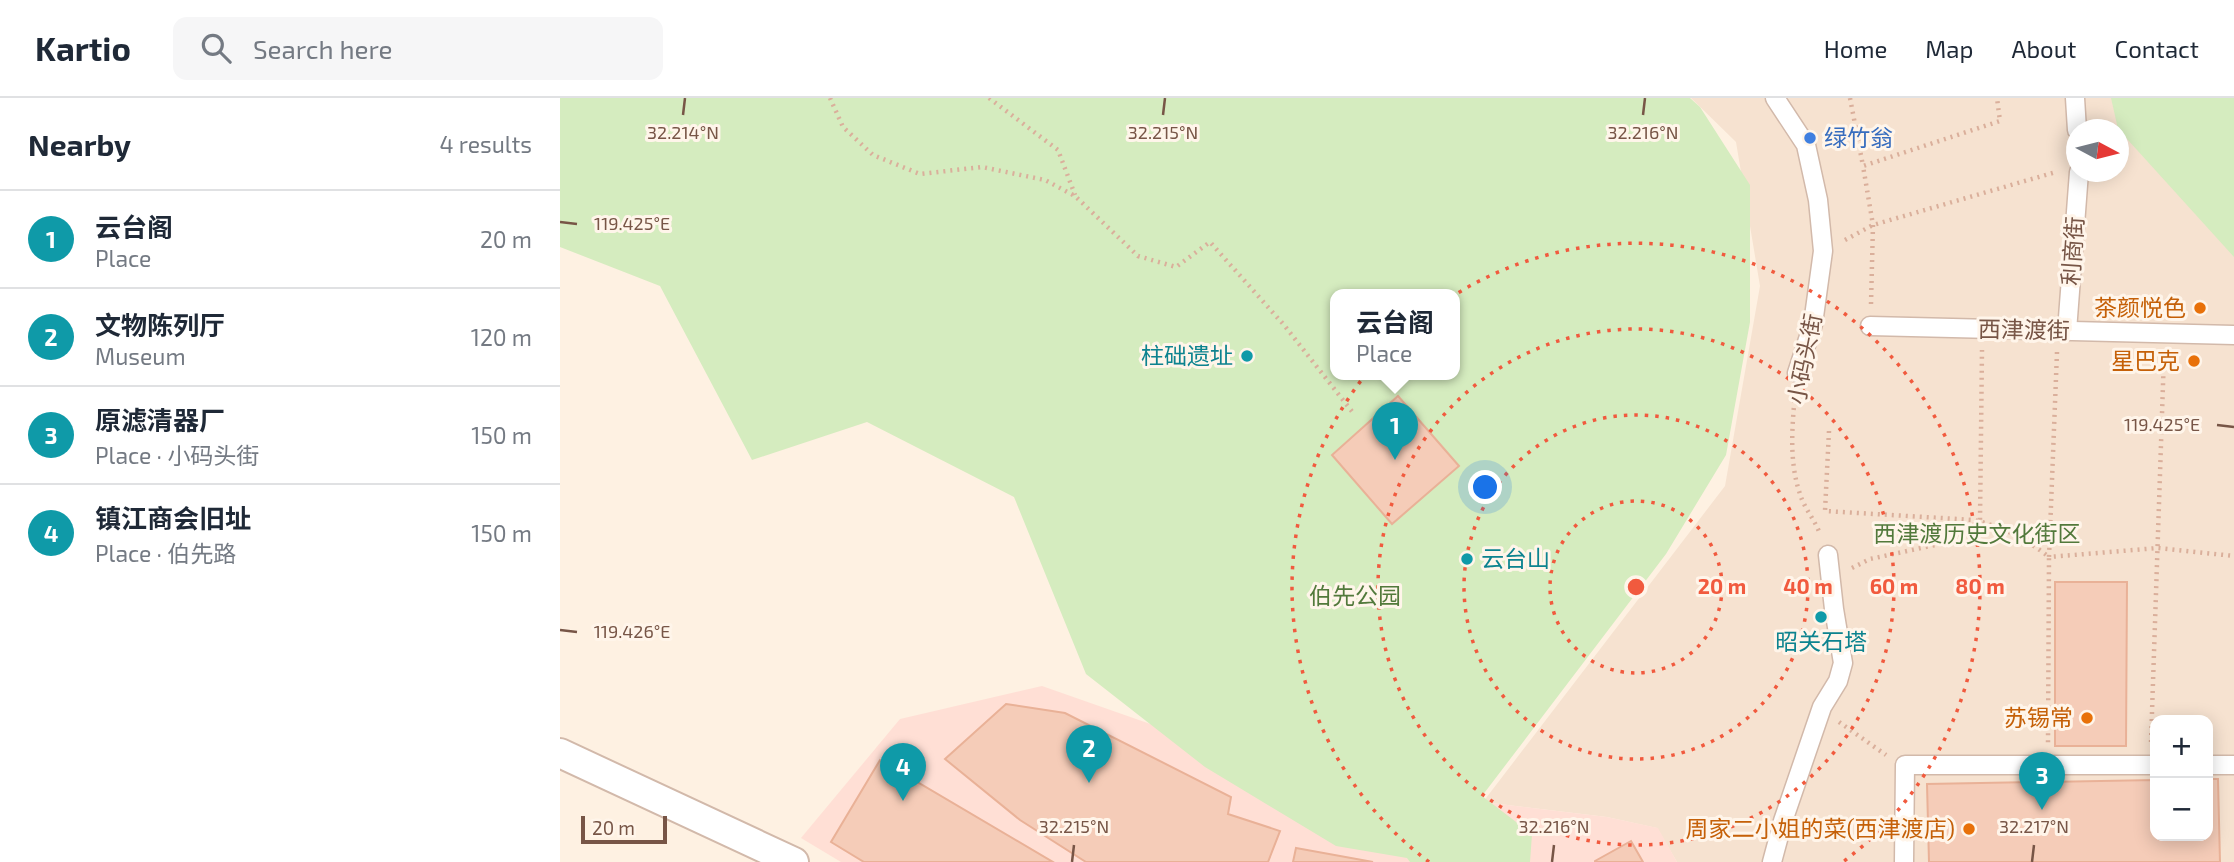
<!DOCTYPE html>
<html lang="en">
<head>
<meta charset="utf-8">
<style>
	:root { --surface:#fff; --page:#f6f6f7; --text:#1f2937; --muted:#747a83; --line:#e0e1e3; --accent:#f15a3e }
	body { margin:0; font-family:"Exo 2","Noto Sans SC",sans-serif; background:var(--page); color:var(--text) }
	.controls { position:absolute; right:21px; bottom:21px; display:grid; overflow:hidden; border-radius:14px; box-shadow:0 4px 18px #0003 }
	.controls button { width:63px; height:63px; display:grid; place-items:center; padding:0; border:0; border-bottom:2px solid var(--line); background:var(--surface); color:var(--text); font:35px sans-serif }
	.compass { position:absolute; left:1506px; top:21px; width:63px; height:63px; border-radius:50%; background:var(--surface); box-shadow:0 4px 18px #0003; rotate:97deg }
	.scale { position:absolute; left:21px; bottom:18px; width:86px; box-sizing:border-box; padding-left:7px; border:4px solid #775546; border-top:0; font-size:19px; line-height:24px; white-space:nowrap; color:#775546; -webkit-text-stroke:5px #fff5ea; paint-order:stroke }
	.you { position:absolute; left:926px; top:390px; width:24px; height:24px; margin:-18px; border:5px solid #fff; border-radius:50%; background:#1a73e8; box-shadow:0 0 0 10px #1a73e833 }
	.badge { display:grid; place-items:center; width:46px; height:46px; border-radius:50%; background:var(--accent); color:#fff; font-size:23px; font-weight:700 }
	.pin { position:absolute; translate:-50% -58px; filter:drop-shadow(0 2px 4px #0008) }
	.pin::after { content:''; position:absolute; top:37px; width:24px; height:21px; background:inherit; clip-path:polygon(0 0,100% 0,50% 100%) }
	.popup { position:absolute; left:770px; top:191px; width:130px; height:91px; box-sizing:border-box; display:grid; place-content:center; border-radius:14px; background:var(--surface); filter:drop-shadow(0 2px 5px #0005); font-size:23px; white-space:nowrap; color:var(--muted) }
	.popup b { font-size:26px; color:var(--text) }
	.popup::after { content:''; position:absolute; left:50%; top:100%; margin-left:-14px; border:14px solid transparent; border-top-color:var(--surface) }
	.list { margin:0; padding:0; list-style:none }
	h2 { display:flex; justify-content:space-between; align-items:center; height:91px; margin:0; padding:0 28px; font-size:30px }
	h2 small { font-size:23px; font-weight:400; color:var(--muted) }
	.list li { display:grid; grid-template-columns:46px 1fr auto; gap:21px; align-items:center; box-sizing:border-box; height:98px; padding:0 28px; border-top:2px solid var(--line) }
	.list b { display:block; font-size:26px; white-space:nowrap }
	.list p { margin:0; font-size:23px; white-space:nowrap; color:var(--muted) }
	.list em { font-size:23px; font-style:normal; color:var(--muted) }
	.icon { flex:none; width:38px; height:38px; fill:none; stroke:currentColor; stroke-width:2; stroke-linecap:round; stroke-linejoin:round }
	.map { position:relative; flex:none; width:1674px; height:764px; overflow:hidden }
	header { display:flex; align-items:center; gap:42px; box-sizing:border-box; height:98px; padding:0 35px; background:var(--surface); border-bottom:2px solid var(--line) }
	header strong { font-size:33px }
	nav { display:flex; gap:38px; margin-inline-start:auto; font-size:24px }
	.search { width:490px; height:63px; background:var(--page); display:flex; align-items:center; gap:18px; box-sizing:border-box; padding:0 24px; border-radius:14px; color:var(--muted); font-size:26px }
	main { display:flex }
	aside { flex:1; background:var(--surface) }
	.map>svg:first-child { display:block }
</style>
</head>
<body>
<header>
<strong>Kartio</strong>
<div class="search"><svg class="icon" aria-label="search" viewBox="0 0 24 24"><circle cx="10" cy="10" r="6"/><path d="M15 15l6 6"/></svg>Search here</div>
<nav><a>Home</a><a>Map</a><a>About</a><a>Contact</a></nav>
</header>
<main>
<aside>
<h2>Nearby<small>4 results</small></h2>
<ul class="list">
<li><span class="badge" style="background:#0f9aa8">1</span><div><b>云台阁</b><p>Place</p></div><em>20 m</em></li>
<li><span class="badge" style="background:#0f9aa8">2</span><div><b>文物陈列厅</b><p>Museum</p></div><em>120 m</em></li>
<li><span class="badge" style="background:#0f9aa8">3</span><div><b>原滤清器厂</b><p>Place · 小码头街</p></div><em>150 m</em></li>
<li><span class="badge" style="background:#0f9aa8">4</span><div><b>镇江商会旧址</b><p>Place · 伯先路</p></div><em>150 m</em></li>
</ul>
</aside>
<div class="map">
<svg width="1674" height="764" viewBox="0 0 1674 764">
	<rect width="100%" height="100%" fill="#fef1e2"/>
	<path fill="#f6e2d0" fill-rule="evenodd" d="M1131 0H1674V764H1117L1097 730 1047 719 923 704 1165 388 1200 188 1176 44ZM1517 32H1559V74H1517ZM1595 622H1648V738H1595Z"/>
	<path fill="#ffdfd5" d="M482 588 693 662 923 704 1047 719 1098 730 1117 764H281L241 740 340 621Z"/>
	<g fill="#d5ecbf" fill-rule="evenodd">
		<path d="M0 0H1130L1140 9 1190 87V224L1166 357 1106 456 922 698 972 736 970 764H850L847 760 776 748 645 669 526 576 454 399 307 324 192 362 100 188 0 149ZM776 196H894V276H776Z"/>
		<path d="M1551 0H1674V159L1558 31Z"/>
	</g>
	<g fill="#f5ccb8" stroke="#e9b197" stroke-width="2">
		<path d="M838 298 899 368 832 426 772 357Z"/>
		<path d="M1495 484H1567L1566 648H1495Z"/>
		<path d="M446 606 505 615 671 699 668 716 720 733 708 764H526L460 722 385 661Z"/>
		<path d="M320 662 493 764H304L271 744Z"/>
		<path d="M1648 681H1658L1660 764H1369L1367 686 1595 682V738H1648Z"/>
		<path d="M1071 743 1083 764H1035V763Z"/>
		<path d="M736 750 813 764H733Z"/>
	</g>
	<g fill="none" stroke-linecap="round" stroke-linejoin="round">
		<g stroke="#d2b9aa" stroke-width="21">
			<g id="pedestrian">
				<path d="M1215 0 1246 47 1258 102 1263 153 1253 226 1237 275"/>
				<path d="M1515 0 1517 32"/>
				<path d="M1310 228 1674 237"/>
				<path d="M1507 233 1519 74"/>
				<path d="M1648 667H1674"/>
				<path d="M1212 764 1223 723 1262 609 1278 583 1283 565 1274 511 1268 457"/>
				<path d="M1344 764 1345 667H1595"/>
			</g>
		</g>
		<g stroke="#d2b9aa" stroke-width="32">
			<path id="tertiary" d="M0 655 234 764"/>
		</g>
		<g stroke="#daaf9b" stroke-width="4.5" stroke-dasharray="2 5" stroke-linecap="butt">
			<path d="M270 0 283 29 313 57 360 76 422 69 485 82 515 98 578 158 616 169 650 144 724 227 794 316"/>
			<path d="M429 0 498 52 515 97"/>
			<path d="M1290 0 1303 68"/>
			<path d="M1285 142 1313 127 1496 74"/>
			<path d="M1311 206 1313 127 1303 68 1440 23 1437 0"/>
			<path d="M1497 254 1489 459 1598 450 1674 458"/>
			<path d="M1235 296C1232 330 1229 364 1240 396 1244 410 1255 422 1260 436"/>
			<path d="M1269 333 1265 413 1414 422C1443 429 1466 441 1489 459L1488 645"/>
			<path d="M1292 470 1310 461 1394 443 1420 423 1422 252"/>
			<path d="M1279 624 1326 657"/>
			<path d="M1591 644 1604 257"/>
		</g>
		<use href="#pedestrian" stroke="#fff" stroke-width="18"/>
		<use href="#tertiary" stroke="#fff" stroke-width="28"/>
	</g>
	<path fill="none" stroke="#775546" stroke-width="2.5" d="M123 17 125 0M603 17 605 0M1083 17 1085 0M0 124 17 126M1657 327 1674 329M0 532 17 534M512 764 514 747M992 764 994 747M1472 764 1474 747"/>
	<g fill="none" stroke="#f15a3e" stroke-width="3.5" stroke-dasharray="3.5 7">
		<circle cx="1076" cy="489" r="86"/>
		<circle cx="1076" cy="489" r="172"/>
		<circle cx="1076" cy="489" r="258"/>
		<path d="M869 764A344 344 0 1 1 1283 764"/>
	</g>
	<circle fill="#3f7fe0" stroke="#fff5ea" stroke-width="2.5" cx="1250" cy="40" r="7"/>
	<g fill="#e8710a" stroke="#fff5ea" stroke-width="2.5">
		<circle cx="1640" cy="210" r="7"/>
		<circle cx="1634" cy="263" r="7"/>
		<circle cx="1527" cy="620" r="7"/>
		<circle cx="1409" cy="731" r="7"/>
	</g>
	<g fill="#0f9aa8" stroke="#fff5ea" stroke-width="2.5">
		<circle cx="687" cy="258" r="7"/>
		<circle cx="907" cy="461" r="7"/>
		<circle cx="1261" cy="519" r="7"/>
	</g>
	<g text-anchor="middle" stroke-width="6" stroke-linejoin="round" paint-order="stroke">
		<g font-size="23" fill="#366cbe" stroke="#fff5ea" text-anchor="start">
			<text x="1264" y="48">绿竹翁</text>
		</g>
		<g font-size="23" fill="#775546" stroke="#fff5ea">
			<text transform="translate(1513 153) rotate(-86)" y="8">利商街</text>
			<text transform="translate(1464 232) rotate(1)" y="8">西津渡街</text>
			<text transform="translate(1245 261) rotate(-79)" y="8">小码头街</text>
		</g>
		<g font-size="23" fill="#c56008" stroke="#fff5ea" text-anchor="end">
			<text x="1626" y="218">茶颜悦色</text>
			<text x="1620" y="271">星巴克</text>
			<text x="1513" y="628">苏锡常</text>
			<text x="1395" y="739">周家二小姐的菜(西津渡店)</text>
		</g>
		<g font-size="23" fill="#0d838f" stroke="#fff5ea" text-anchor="end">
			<text x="673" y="266">柱础遗址</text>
			<text x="921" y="469" text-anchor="start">云台山</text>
			<text x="1261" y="552" text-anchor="middle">昭关石塔</text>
		</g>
		<g font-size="23" fill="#52793b" stroke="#fff5ea">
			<text x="1417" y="444">西津渡历史文化街区</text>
			<text x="795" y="506">伯先公园</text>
		</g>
	</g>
	<g font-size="18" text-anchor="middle" fill="#775546" stroke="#fff5ea" stroke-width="6" stroke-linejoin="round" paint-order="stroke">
		<text x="123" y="41">32.214°N</text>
		<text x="603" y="41">32.215°N</text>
		<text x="1083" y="41">32.216°N</text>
		<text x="72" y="132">119.425°E</text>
		<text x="1602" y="333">119.425°E</text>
		<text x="72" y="540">119.426°E</text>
		<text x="514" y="735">32.215°N</text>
		<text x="994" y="735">32.216°N</text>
		<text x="1474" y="735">32.217°N</text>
	</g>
	<circle cx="1076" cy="489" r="10" fill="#f15a3e" stroke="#fff5ea" stroke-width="3.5"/>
	<g font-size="21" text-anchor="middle" font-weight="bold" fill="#f15a3e" stroke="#fff5ea" stroke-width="6" stroke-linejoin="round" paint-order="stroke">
		<text x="1162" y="496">20 m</text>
		<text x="1248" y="496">40 m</text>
		<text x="1334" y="496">60 m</text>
		<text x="1420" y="496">80 m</text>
	</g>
</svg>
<div class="controls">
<button>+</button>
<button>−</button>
</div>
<svg class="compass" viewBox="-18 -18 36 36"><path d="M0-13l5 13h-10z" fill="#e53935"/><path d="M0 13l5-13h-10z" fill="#747a83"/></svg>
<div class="scale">20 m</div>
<div class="you"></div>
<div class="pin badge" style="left:835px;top:362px;background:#0f9aa8">1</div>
<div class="popup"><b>云台阁</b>Place</div>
<div class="pin badge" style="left:529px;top:685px;background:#0f9aa8">2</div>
<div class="pin badge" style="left:1482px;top:712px;background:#0f9aa8">3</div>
<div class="pin badge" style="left:343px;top:703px;background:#0f9aa8">4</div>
</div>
</main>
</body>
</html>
